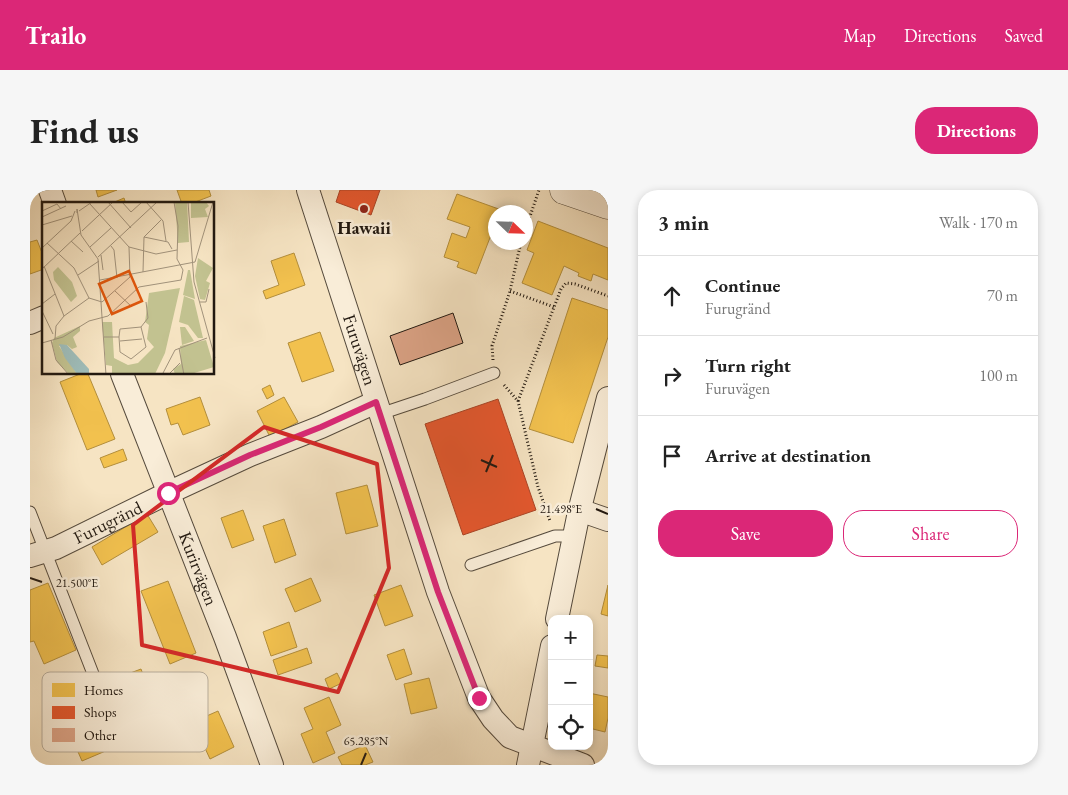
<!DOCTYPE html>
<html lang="en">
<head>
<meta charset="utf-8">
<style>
	:root { --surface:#fff; --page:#f6f6f6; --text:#222; --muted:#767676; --line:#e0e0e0; --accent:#db2777 }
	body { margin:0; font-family:"EB Garamond",serif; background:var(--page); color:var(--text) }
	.controls { position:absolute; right:15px; bottom:15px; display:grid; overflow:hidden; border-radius:10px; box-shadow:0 2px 8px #0003 }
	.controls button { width:45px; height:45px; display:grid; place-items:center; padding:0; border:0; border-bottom:1px solid var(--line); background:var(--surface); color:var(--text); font:25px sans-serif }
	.compass { position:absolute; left:458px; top:15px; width:45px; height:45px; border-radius:50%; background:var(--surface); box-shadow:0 2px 8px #0003; rotate:113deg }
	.stop { position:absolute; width:15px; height:15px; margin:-11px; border:4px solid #db2777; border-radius:50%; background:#fff }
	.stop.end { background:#db2777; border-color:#fff; box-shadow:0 1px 5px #0008 }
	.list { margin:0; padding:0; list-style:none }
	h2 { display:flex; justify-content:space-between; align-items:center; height:65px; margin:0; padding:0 20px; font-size:21px }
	h2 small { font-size:16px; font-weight:400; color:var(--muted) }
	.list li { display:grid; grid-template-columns:32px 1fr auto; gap:15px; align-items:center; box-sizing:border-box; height:80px; padding:0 20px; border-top:1px solid var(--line) }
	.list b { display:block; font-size:19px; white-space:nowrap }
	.list p { margin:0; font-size:16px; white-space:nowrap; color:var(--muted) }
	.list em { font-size:16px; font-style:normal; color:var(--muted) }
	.actions { display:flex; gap:10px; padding:15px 20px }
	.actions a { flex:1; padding:11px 0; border:1px solid var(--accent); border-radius:20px; text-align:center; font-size:18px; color:var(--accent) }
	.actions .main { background:var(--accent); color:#fff }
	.icon { flex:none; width:28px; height:28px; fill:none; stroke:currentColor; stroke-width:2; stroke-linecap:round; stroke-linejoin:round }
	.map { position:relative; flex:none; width:578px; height:575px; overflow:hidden; border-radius:20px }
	header { display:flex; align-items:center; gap:30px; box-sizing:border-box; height:70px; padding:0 25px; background:var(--accent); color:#fff }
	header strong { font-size:24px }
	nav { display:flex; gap:28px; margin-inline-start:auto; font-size:18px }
	.intro { display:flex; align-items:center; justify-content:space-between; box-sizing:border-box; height:120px; padding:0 30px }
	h1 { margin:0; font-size:35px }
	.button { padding:12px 22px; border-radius:20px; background:var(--accent); color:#fff; font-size:18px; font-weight:700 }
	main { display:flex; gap:30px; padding:0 30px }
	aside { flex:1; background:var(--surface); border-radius:20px; box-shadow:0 2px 8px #0003 }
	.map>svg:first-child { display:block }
</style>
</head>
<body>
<header>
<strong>Trailo</strong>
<nav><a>Map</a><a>Directions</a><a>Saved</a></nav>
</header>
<div class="intro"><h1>Find us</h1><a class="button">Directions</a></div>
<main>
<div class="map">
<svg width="578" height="575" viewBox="0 0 578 575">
	<rect width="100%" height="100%" fill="#f6e4c3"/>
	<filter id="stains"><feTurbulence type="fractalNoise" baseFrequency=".004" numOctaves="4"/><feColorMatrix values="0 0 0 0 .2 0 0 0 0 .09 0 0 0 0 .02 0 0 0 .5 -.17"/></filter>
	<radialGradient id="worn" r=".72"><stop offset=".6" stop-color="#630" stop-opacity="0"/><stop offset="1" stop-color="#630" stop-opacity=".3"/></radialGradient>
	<g fill="#f2c14e" stroke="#b38e3b">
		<path d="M66 0H87L68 7Z"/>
		<path d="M147 0H179L181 6 160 14H152Z"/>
		<path d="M427 4 477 22H466V47L461 45 446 84 427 77 429 72 414 67 422 43 436 48 440 37 417 29Z"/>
		<path d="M94 8 96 14H80Z"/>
		<path d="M508 31 578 58V90L563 84 561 91 548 86 549 83 534 76 522 105 492 93 504 63 497 60Z"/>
		<path d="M7 50 14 68V79L0 84V52Z"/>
		<path d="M264 63 275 95 236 109 233 101 249 95 241 71Z"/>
		<path d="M542 108 578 120V147L543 253 499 239Z"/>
		<path d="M290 142 304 181 272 192 258 153Z"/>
		<path d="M50 184H58L85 249 57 260 30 192Z"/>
		<path d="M240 195 244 205 237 209 232 199Z"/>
		<path d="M170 207 180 235 153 245 148 233 141 235 136 219Z"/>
		<path d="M254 207 268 232 240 247 227 221Z"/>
		<path d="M93 259 97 270 74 278 70 268Z"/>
		<path d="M337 295 348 336 316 344 306 303Z"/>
		<path d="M213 320 224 350 202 358 191 328Z"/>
		<path d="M117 324 128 342 72 375 62 357Z"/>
		<path d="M254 329 266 365 245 373 233 336Z"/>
		<path d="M281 388 291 411 265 422 255 399Z"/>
		<path d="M138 391 166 463 140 474 111 401Z"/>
		<path d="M18 393 46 460 14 474 4 451 0 452V400Z"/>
		<path d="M371 395 383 426 355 436 344 405Z"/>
		<path d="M578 395V426L571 424Z"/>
		<path d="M259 432 267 457 241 466 233 442Z"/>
		<path d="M277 458 282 473 248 485 243 470Z"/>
		<path d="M374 459 382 484 366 490 357 465Z"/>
		<path d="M567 465 578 466V478L565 476Z"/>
		<path d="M111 479 118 498 102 504 95 485Z"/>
		<path d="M307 483 312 493 299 499 295 489Z"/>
		<path d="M399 488 407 518 381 524 374 494Z"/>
		<path d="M56 489 85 557 52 571 42 548 35 551 26 529 34 526 24 502Z"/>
		<path d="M559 503 578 507V528L575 542 559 538Z"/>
		<path d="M299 507 311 535 296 542 305 563 283 573 271 544 283 539 274 518Z"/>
		<path d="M188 521 204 557 180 569 163 532Z"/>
		<path d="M335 555 343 572 335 575H312L308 567Z"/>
	</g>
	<g fill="#e4572e" stroke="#aa4425">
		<path d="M310 0H350L341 25 306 12Z"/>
		<path d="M468 209 506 320 433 345 395 234Z"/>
	</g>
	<path fill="#dca386" stroke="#211810" d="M423 123 433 153 370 175 360 146Z"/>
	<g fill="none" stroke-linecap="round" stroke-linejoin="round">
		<g stroke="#564b3d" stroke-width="13">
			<g id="service">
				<path d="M350 224 395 209 464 183"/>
				<path d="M0 322 90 553"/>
				<path d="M441 375 525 346H543"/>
			</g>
		</g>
		<g stroke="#564b3d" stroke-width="24">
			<g id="minor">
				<path d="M20 0 25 14"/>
				<path id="s1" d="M278 0 408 402 449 508 463 529 480 547 553 575"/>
				<path d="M0 133 14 127"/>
				<path id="s2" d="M92 184 195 447 242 575"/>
				<path d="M549 322H555L578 330"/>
				<path id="s3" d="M0 366 26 358 138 303 220 265 291 237 346 212"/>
				<path d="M527 429 549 322 578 208"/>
				<path d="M498 575 522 456"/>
			</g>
		</g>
		<g stroke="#564b3d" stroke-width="29">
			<path id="tertiary" d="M534 0 578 15"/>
		</g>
		<g stroke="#211810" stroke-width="3" stroke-dasharray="1 2.5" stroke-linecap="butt">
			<path d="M496 38 509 0"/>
			<path d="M480 101 524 117"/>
			<path d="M463 170 462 156 480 101 491 52"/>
			<path d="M474 195 488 211 508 297 520 331"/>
			<path d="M488 211 531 99 536 93 545 94 578 106"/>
		</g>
		<use href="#service" stroke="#f9edd8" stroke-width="11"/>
		<use href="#minor" stroke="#f9edd8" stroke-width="22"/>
		<use href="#tertiary" stroke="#f9edd8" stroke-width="28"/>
	</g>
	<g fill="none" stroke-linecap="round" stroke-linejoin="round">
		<path stroke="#db2777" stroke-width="6" d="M138 303 220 265 291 237 346 212 408 402 449 508"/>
	</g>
	<path fill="none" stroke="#d62828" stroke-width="4" stroke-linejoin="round" d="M234 237 347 274 359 378 308 502 112 455 103 335Z"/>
	<path fill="none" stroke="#211810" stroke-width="2" d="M451 270 467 277M456 282 463 265M566 319 578 324M0 388 12 392M331 575 336 563"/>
	<circle fill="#8f2418" stroke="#f9edd8" stroke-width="2" cx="334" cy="19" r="5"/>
	<g text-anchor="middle" stroke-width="5" stroke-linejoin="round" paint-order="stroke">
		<g font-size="18" font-weight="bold" fill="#211810" stroke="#f9edd8">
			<text x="334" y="44">Hawaii</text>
		</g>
		<g font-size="18" fill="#211810" stroke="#f9edd8">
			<text dy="6" stroke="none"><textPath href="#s1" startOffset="168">Furuvägen</textPath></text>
			<text dy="6" stroke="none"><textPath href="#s3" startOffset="85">Furugränd</textPath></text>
			<text dy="6" stroke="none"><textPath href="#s2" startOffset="209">Kurirvägen</textPath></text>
		</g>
	</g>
	<g transform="translate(12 12)">
		<rect width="172" height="172" fill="#f6e4c3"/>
		<path d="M133 0H145L147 40 136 41ZM149 0H164L167 4 163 7 166 15 149 16ZM156 56 171 66 164 79 168 81 163 98 158 97 153 74ZM16 65 30 80 35 94 29 100 12 78 11 70ZM146 68H148L153 97 141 93ZM138 86 123 151 113 172H70V164L64 163 60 120H70L72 156 86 163 96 161 112 145 105 137 107 123 103 120 107 91ZM142 94 152 98 161 136H156L146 123 137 120ZM38 124V129L31 135 35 145 30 147 25 143 17 144 35 172H27L15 160 10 141 12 136ZM138 125H143L152 139 140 143ZM164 138 172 165 149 172H133L131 167 139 162 138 144Z" fill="#c2c290"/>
		<path d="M17 142 25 143 47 167V172H35L23 156Z" fill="#9ebdba"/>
		<path fill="none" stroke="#a1927b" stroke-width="1" d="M66 0 89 26M80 0 89 10 100 0M104 0 121 19 124 39M146 0 152 80 173 156M0 9 15 2 19 7M37 9 50 0M35 11V7L39 33 56 57 64 173M0 15 24 4M0 23 30 14M40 29 71 0M102 35 126 40 130 47M29 39 41 50M5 41 32 66 47 96M69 44 72 48 75 76M48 45 69 26M87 45 114 52 135 48M0 46 29 19 33 9M59 53 61 68M56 55 115 0M2 64 22 114M0 67 38 31M101 70 102 35 119 18M36 73 57 59M58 78 153 60 171 0M73 89 90 105M158 100H164L167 87M0 102 13 92M0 109 11 132M99 125 106 116 104 100M62 135H77L78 127 99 125 104 145 89 157 78 150 77 135M13 137 14 124 22 114 47 96 60 100 88 75 87 45 48 2M9 138 14 158 27 173M78 139 100 137M0 141 21 135 47 119 66 114 97 85 139 78 141 68 135 57 136 24 132 0M137 146 142 173M120 173 133 148 165 136M126 173 138 161"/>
		<path fill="#de560c" fill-opacity="0.15" stroke="#de560c" stroke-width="2.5" d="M87 69 100 99 70 112 57 82Z"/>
		<rect width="172" height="172" fill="none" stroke="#211810" stroke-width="2.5"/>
	</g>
	<rect x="12" y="482" width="166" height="80" rx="8" fill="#f9edd8" stroke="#b8ad9c" stroke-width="1"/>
	<rect x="22" y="493" width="23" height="14" fill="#f2c14e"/>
	<rect x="22" y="516" width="23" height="13" fill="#e4572e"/>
	<rect x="22" y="538" width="23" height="14" fill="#dca386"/>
	<g font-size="14" fill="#211810">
		<text x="54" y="505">Homes</text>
		<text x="54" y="527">Shops</text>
		<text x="54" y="550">Other</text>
	</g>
	<g font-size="12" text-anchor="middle" fill="#211810" stroke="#f9edd8" stroke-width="5" stroke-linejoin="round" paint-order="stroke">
		<text x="531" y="323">21.498°E</text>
		<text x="47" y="397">21.500°E</text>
		<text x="336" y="555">65.285°N</text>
	</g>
	<rect width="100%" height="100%" filter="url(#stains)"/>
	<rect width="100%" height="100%" fill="url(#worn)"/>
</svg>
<div class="controls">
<button>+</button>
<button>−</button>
<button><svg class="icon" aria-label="locate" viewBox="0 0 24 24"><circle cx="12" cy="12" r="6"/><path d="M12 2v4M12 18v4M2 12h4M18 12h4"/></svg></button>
</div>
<svg class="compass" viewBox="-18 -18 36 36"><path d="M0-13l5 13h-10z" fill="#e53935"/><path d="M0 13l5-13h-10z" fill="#767676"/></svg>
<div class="stop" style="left:138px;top:303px"></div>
<div class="stop end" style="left:449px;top:508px"></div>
</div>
<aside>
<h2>3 min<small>Walk · 170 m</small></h2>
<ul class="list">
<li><svg class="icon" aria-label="ahead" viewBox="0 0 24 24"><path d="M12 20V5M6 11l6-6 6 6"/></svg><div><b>Continue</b><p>Furugränd</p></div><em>70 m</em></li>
<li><svg class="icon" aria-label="right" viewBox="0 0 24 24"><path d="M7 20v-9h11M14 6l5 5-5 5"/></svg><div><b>Turn right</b><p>Furuvägen</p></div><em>100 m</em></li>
<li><svg class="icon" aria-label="arrive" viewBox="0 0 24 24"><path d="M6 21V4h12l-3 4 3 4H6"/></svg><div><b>Arrive at destination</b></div></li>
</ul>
<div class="actions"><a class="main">Save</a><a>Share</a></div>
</aside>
</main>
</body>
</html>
